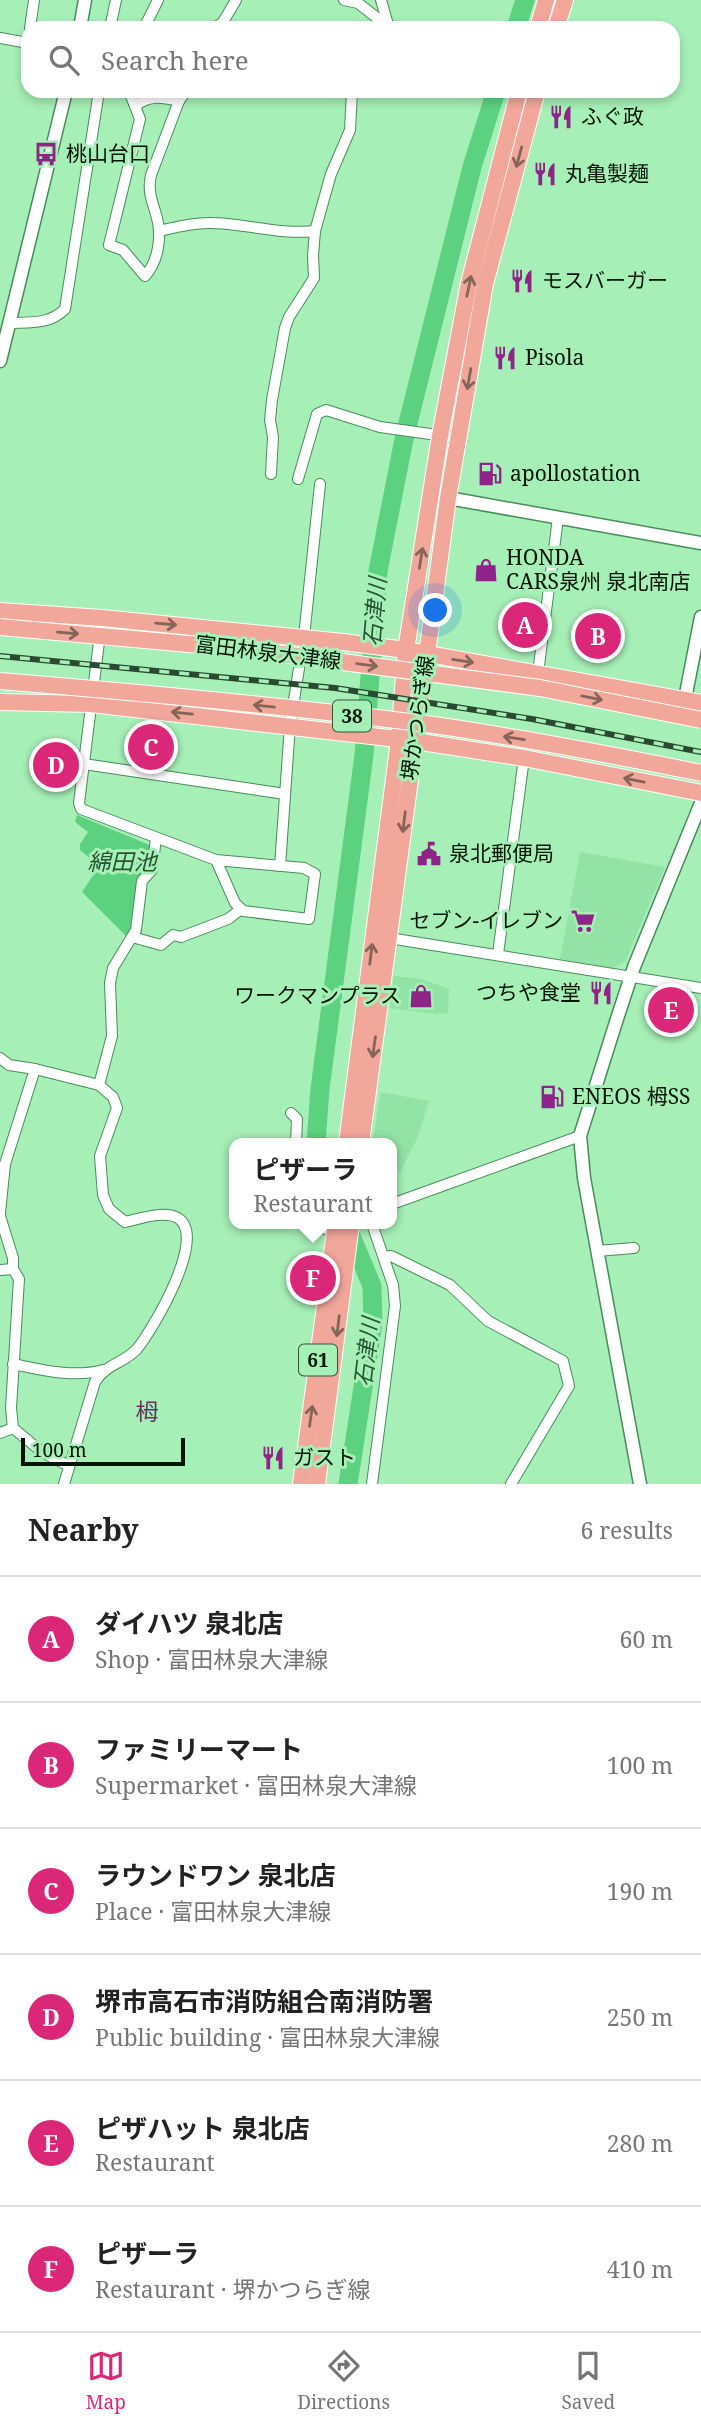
<!DOCTYPE html>
<html lang="en">
<head>
<meta charset="utf-8">
<style>
	:root { --surface:#fff; --page:#f2f2f2; --text:#222; --muted:#767676; --line:#e0e0e0; --accent:#db2777 }
	body { margin:0; font-family:"Noto Serif","Noto Sans JP",serif; background:var(--page); color:var(--text) }
	.scale { position:absolute; left:21px; bottom:18px; width:164px; box-sizing:border-box; padding-left:7px; border:4px solid #001403; border-top:0; font-size:19px; line-height:24px; white-space:nowrap; color:#001403; -webkit-text-stroke:5px #a6efb7; paint-order:stroke }
	.you { position:absolute; left:436px; top:611px; width:24px; height:24px; margin:-18px; border:5px solid #fff; border-radius:50%; background:#1a73e8; box-shadow:0 0 0 10px #1a73e833 }
	.badge { display:grid; place-items:center; width:46px; height:46px; border-radius:50%; background:var(--accent); color:#fff; font-size:23px; font-weight:700 }
	.pin { position:absolute; translate:-50% -50%; border:4px solid #fff; box-shadow:0 2px 7px #0006 }
	.popup { position:absolute; left:229px; top:1138px; width:168px; height:91px; box-sizing:border-box; display:grid; place-content:center; border-radius:14px; background:var(--surface); filter:drop-shadow(0 2px 5px #0005); font-size:23px; white-space:nowrap; color:var(--muted) }
	.popup b { font-size:26px; color:var(--text) }
	.popup::after { content:''; position:absolute; left:50%; top:100%; margin-left:-14px; border:14px solid transparent; border-top-color:var(--surface) }
	.list { margin:0; padding:0; list-style:none }
	h2 { display:flex; justify-content:space-between; align-items:center; height:91px; margin:0; padding:0 28px; font-size:30px }
	h2 small { font-size:23px; font-weight:400; color:var(--muted) }
	.list li { display:grid; grid-template-columns:46px 1fr auto; gap:21px; align-items:center; box-sizing:border-box; height:126px; padding:0 28px; border-top:2px solid var(--line) }
	.list b { display:block; font-size:26px; white-space:nowrap }
	.list p { margin:0; font-size:23px; white-space:nowrap; color:var(--muted) }
	.list em { font-size:23px; font-style:normal; color:var(--muted) }
	.icon { flex:none; width:38px; height:38px; fill:none; stroke:currentColor; stroke-width:2; stroke-linecap:round; stroke-linejoin:round }
	.map { position:relative; flex:none; width:701px; height:1484px; overflow:hidden }
	.search { position:absolute; background:var(--surface); box-shadow:0 4px 10px #0003; left:21px; right:21px; top:21px; height:77px; display:flex; align-items:center; gap:18px; box-sizing:border-box; padding:0 24px; border-radius:21px; color:var(--muted); font-size:26px }
	.sheet { height:847px; background:var(--surface) }
	nav { display:flex; justify-content:space-around; align-items:center; box-sizing:border-box; height:98px; border-top:2px solid var(--line); background:var(--surface); font-size:19px; color:var(--muted) }
	nav a { display:grid; justify-items:center; gap:4px }
	nav .on { color:var(--accent) }
	.map>svg:first-child { display:block }
</style>
</head>
<body>
<div class="map">
<svg width="701" height="1484" viewBox="0 0 701 1484">
	<rect width="100%" height="100%" fill="#a6efb7"/>
	<g fill="#93e3a7">
		<path d="M580 852 665 867 625 962 614 968 560 959Z"/>
		<path d="M394 976 422 979 449 989 448 1013 434 1014 390 1008Z"/>
		<path d="M380 1092 429 1101 417 1139 400 1172 392 1170V1143H373Z"/>
	</g>
	<path fill="#5cd280" d="M77 815 152 846 131 931 126 936 82 892 98 868 97 864 80 850V844L88 832 75 822Z"/>
	<g fill="none" stroke-linecap="round" stroke-linejoin="round">
		<g stroke="#5cd280" stroke-width="19">
			<path d="M516 28 525 0"/>
			<path d="M316 1143 320 1089 364 755 378 571 404 439 472 167 496 91"/>
			<path d="M346 1224 372 1286 373 1323 348 1484"/>
		</g>
		<g stroke="#468d5a" stroke-width="12">
			<g id="minor">
				<path d="M344 0 358 3 390 28"/>
				<path d="M381 0 389 28"/>
				<path d="M30 28 34 0"/>
				<path d="M110 28 116 0"/>
				<path d="M144 28 158 0"/>
				<path d="M215 28 223 22 236 0"/>
				<path d="M0 38 28 43"/>
				<path d="M129 91 140 119 109 245 123 250 145 276C158 262 162 237 157 218 153 203 147 192 151 175L179 101 186 91"/>
				<path d="M135 106C150 95 161 97 179 101"/>
				<path d="M159 231C176 227 191 223 209 223 244 223 279 235 315 231"/>
				<path d="M9 323C30 322 49 325 65 309L99 91"/>
				<path d="M271 474 273 437 270 420 272 400 285 328 289 317 314 278 313 255 315 231 331 174 350 130 352 91"/>
				<path d="M298 479 317 414 326 410 380 427 459 438"/>
				<path d="M102 618 79 803 81 809 216 860 304 868 315 874 309 919 243 911 235 903 216 860"/>
				<path d="M538 673 558 518"/>
				<path d="M84 764 285 794"/>
				<path d="M280 866 290 725 304 637 320 484"/>
				<path d="M132 937 161 945 173 935 181 937 228 919 241 909"/>
				<path d="M389 938 701 988"/>
				<path d="M498 954 524 758"/>
				<path d="M0 1058 9 1065 35 1069 5 1164 0 1213"/>
				<path d="M35 1069 99 1085 113 1097 117 1108 100 1156 103 1195 109 1209 125 1222C139 1219 164 1210 178 1218 208 1237 153 1329 137 1349 123 1364 107 1363 95 1382L64 1484"/>
				<path d="M99 1085 112 1036 110 983 113 968 136 930 142 881 152 870 156 838"/>
				<path d="M291 1113 297 1119 296 1143"/>
				<path d="M392 1204 580 1136"/>
				<path d="M0 1216 13 1258V1269L19 1279 11 1408 13 1428 42 1452 69 1466"/>
				<path d="M323 1224 325 1229"/>
				<path d="M597 1251 634 1248"/>
				<path d="M384 1257 391 1256 450 1285 488 1321 563 1361 569 1386 511 1484"/>
				<path d="M0 1270 13 1269"/>
				<path d="M13 1364C43 1370 73 1378 103 1370"/>
				<path d="M0 1433 13 1428"/>
				<path d="M372 1484 395 1306 393 1285 372 1224"/>
			</g>
		</g>
		<g stroke="#468d5a" stroke-width="15">
			<g id="tertiary">
				<path d="M80 28 85 0"/>
				<path d="M0 361 66 91"/>
				<path d="M448 498 701 543"/>
				<path d="M685 699 701 617"/>
				<path d="M640 1484 584 1178 580 1136 616 1022 634 967 701 803"/>
			</g>
		</g>
		<g stroke="#fff" stroke-width="18">
			<g id="primary">
				<path d="M538 28 546 0"/>
				<path d="M556 28 565 0"/>
				<path d="M0 611 102 618 343 642 406 650 701 703"/>
				<path d="M0 702 91 704 415 741 524 758 701 793"/>
				<path d="M347 1143 399 740 406 650 440 436 469 283 519 91"/>
				<path d="M361 1143 448 498 485 284 537 91"/>
				<path d="M301 1484 336 1224"/>
				<path d="M317 1484 351 1224"/>
			</g>
		</g>
		<use href="#minor" stroke="#fff" stroke-width="10"/>
		<use href="#tertiary" stroke="#fff" stroke-width="12"/>
		<use href="#primary" stroke="#f2a79b" stroke-width="16"/>
		<g stroke="#294a30" stroke-width="6">
			<path id="rail" d="M0 656 335 688 532 719 701 752"/>
		</g>
		<use href="#rail" stroke="#a6efb7" stroke-width="3.5" stroke-dasharray="10" stroke-linecap="butt"/>
		<g stroke="#fff" stroke-width="18" stroke-linecap="butt">
			<g id="primary-bridge">
				<path d="M0 627 244 649 540 688 701 720"/>
				<path d="M0 681C145 693 290 706 434 725 523 738 612 755 701 773"/>
			</g>
		</g>
		<use href="#primary-bridge" stroke="#f2a79b" stroke-width="16"/>
	</g>
	<defs><path id="oneway-shaft" d="M-6 0H5M1.5-3L5.5 0L1.5 3" fill="none" stroke-width="1.6" stroke-linecap="round" stroke-linejoin="round" transform="scale(1.75)"/></defs>
	<g stroke="#856557">
		<use href="#oneway-shaft" transform="translate(519 157) rotate(105)"/>
		<use href="#oneway-shaft" transform="translate(469 286) rotate(-78)"/>
		<use href="#oneway-shaft" transform="translate(469 379) rotate(100)"/>
		<use href="#oneway-shaft" transform="translate(421 558) rotate(-81)"/>
		<use href="#oneway-shaft" transform="translate(166 624) rotate(5)"/>
		<use href="#oneway-shaft" transform="translate(68 633) rotate(5)"/>
		<use href="#oneway-shaft" transform="translate(463 661) rotate(9)"/>
		<use href="#oneway-shaft" transform="translate(367 665) rotate(7)"/>
		<use href="#oneway-shaft" transform="translate(592 698) rotate(11)"/>
		<use href="#oneway-shaft" transform="translate(264 706) rotate(-174)"/>
		<use href="#oneway-shaft" transform="translate(182 713) rotate(-174)"/>
		<use href="#oneway-shaft" transform="translate(514 738) rotate(-171)"/>
		<use href="#oneway-shaft" transform="translate(634 780) rotate(-169)"/>
		<use href="#oneway-shaft" transform="translate(404 822) rotate(97)"/>
		<use href="#oneway-shaft" transform="translate(371 954) rotate(-83)"/>
		<use href="#oneway-shaft" transform="translate(374 1047) rotate(98)"/>
		<use href="#oneway-shaft" transform="translate(338 1326) rotate(97)"/>
		<use href="#oneway-shaft" transform="translate(311 1416) rotate(-82)"/>
	</g>
	<defs>
		<g id="restaurant-bare" transform="scale(1.89)"><path d="M-5-6h1v4h1v-4h1v4h1v-4h1v5L-1.5 .5V6h-2V.5L-5-1ZM5-6V6H3V1.5H1.5Q1.5-4 5-6Z" fill="#8f2488" stroke="#a6efb7" stroke-width="2.5" paint-order="stroke"/></g>
		<g id="bus-bare" transform="scale(1.89)"><path d="M-5-6H5V4H4V6H2V4H-2V6H-4V4H-5ZM-3.5-4V0h7V-4ZM-3.5 1.2v1.5H-2V1.2ZM2 1.2v1.5H3.5V1.2Z" fill="#8f2488" stroke="#a6efb7" stroke-width="2.5" paint-order="stroke"/></g>
		<g id="fuel-bare" transform="scale(1.89)"><path d="M-5.5-6h7V0h2V4h1.3V-2.5L3-4.5l.8-.8L6-3V5H2.5V1h-1V6h-7ZM-4.2-4.7v3.2H.2V-4.7Z" fill="#8f2488" stroke="#a6efb7" stroke-width="2.5" paint-order="stroke"/></g>
		<g id="shop-bare" transform="scale(1.89)"><path d="M-5-2.5h2.3a2.7 3.5 0 0 1 5.4 0H5L5.5 6h-11ZM-1.5-2.5h3a1.5 2.3 0 0 0-3 0Z" fill="#8f2488" stroke="#a6efb7" stroke-width="2.5" paint-order="stroke"/></g>
		<g id="civic-bare" transform="scale(1.89)"><path d="M-.6-6.5H3V-4.5H.6V-3L4-1V1h2V6H-6V1h2V-1L-.6-3ZM-1.2 2.5V6h2.4V2.5Z" fill="#8f2488" stroke="#a6efb7" stroke-width="2.5" paint-order="stroke"/></g>
		<g id="supermarket-bare" transform="scale(1.89)"><path d="M-6-5.5h2.5l.6 2H6L4.5 2H-2.5L-4.4-4H-6ZM-1.5 3.2a1.3 1.3 0 1 0 .1 0ZM3 3.2a1.3 1.3 0 1 0 .1 0Z" fill="#8f2488" stroke="#a6efb7" stroke-width="2.5" paint-order="stroke"/></g>
	</defs>
	<g fill-rule="evenodd">
		<use href="#restaurant-bare" x="561" y="117"/>
		<use href="#bus-bare" x="46" y="154"/>
		<use href="#restaurant-bare" x="545" y="174"/>
		<use href="#restaurant-bare" x="522" y="281"/>
		<use href="#restaurant-bare" x="505" y="358"/>
		<use href="#fuel-bare" x="490" y="474"/>
		<use href="#shop-bare" x="486" y="570"/>
		<use href="#civic-bare" x="429" y="854"/>
		<use href="#supermarket-bare" x="583" y="921"/>
		<use href="#restaurant-bare" x="601" y="993"/>
		<use href="#shop-bare" x="421" y="996"/>
		<use href="#fuel-bare" x="552" y="1097"/>
		<use href="#restaurant-bare" x="273" y="1458"/>
	</g>
	<g text-anchor="middle" stroke-width="6" stroke-linejoin="round" paint-order="stroke">
		<g fill="#a6efb7" stroke="#325639" stroke-width="2">
			<rect x="333" y="700.5" width="38" height="31" rx="5"/>
			<rect x="299" y="1344.5" width="38" height="31" rx="5"/>
		</g>
		<g font-size="19" font-weight="bold" fill="#001403">
			<text x="352" y="723">38</text>
			<text x="318" y="1367">61</text>
		</g>
		<g font-size="21" fill="#001403" stroke="#a6efb7" text-anchor="start">
			<text x="581" y="124">ふぐ政</text>
			<text x="66" y="161">桃山台口</text>
			<text x="565" y="181">丸亀製麺</text>
			<text x="542" y="288">モスバーガー</text>
			<text x="525" y="365">Pisola</text>
			<text x="510" y="481">apollostation</text>
			<text x="506" y="565">HONDA<tspan x="506" dy="24">CARS泉州 泉北南店</tspan></text>
			<text x="449" y="861">泉北郵便局</text>
			<text x="563" y="928" text-anchor="end">セブン-イレブン</text>
			<text x="581" y="1000" text-anchor="end">つちや食堂</text>
			<text x="401" y="1003" text-anchor="end">ワークマンプラス</text>
			<text x="572" y="1104">ENEOS 栂SS</text>
			<text x="293" y="1465">ガスト</text>
		</g>
		<g font-size="21" fill="#001403" stroke="#a6efb7">
			<text transform="translate(268 653) rotate(7)" y="7">富田林泉大津線</text>
			<text transform="translate(418 718) rotate(-82)" y="7">堺かつらぎ線</text>
		</g>
		<g font-size="23" font-style="italic" fill="#265433" stroke="#a6efb7">
			<text transform="translate(375 612) rotate(-85)" y="8">石津川</text>
			<text x="122" y="870">綿田池</text>
			<text transform="translate(367 1352) rotate(-83)" y="8">石津川</text>
		</g>
		<g font-size="23" fill="#663261" stroke="#a6efb7">
			<text x="147" y="1420">栂</text>
		</g>
	</g>
</svg>
<div class="scale">100 m</div>
<div class="you"></div>
<div class="pin badge" style="left:525px;top:625px">A</div>
<div class="pin badge" style="left:598px;top:636px">B</div>
<div class="pin badge" style="left:151px;top:747px">C</div>
<div class="pin badge" style="left:56px;top:765px">D</div>
<div class="pin badge" style="left:671px;top:1010px">E</div>
<div class="pin badge" style="left:313px;top:1278px">F</div>
<div class="popup"><b>ピザーラ</b>Restaurant</div>
<div class="search"><svg class="icon" aria-label="search" viewBox="0 0 24 24"><circle cx="10" cy="10" r="6"/><path d="M15 15l6 6"/></svg>Search here</div>
</div>
<section class="sheet">
<h2>Nearby<small>6 results</small></h2>
<ul class="list">
<li><span class="badge">A</span><div><b>ダイハツ 泉北店</b><p>Shop · 富田林泉大津線</p></div><em>60 m</em></li>
<li><span class="badge">B</span><div><b>ファミリーマート</b><p>Supermarket · 富田林泉大津線</p></div><em>100 m</em></li>
<li><span class="badge">C</span><div><b>ラウンドワン 泉北店</b><p>Place · 富田林泉大津線</p></div><em>190 m</em></li>
<li><span class="badge">D</span><div><b>堺市高石市消防組合南消防署</b><p>Public building · 富田林泉大津線</p></div><em>250 m</em></li>
<li><span class="badge">E</span><div><b>ピザハット 泉北店</b><p>Restaurant</p></div><em>280 m</em></li>
<li><span class="badge">F</span><div><b>ピザーラ</b><p>Restaurant · 堺かつらぎ線</p></div><em>410 m</em></li>
</ul>
</section>
<nav>
<a class="on"><svg class="icon" aria-label="map" viewBox="0 0 24 24"><path d="M3 6l6-2 6 2 6-2v14l-6 2-6-2-6 2zM9 4v14M15 6v14"/></svg>Map</a>
<a><svg class="icon" aria-label="directions" viewBox="0 0 24 24"><path d="M12 3l9 9-9 9-9-9zM9 14v-3h6M13 9l2 2-2 2"/></svg>Directions</a>
<a><svg class="icon" aria-label="saved" viewBox="0 0 24 24"><path d="M7 4h10v16l-5-4-5 4z"/></svg>Saved</a>
</nav>
</body>
</html>
